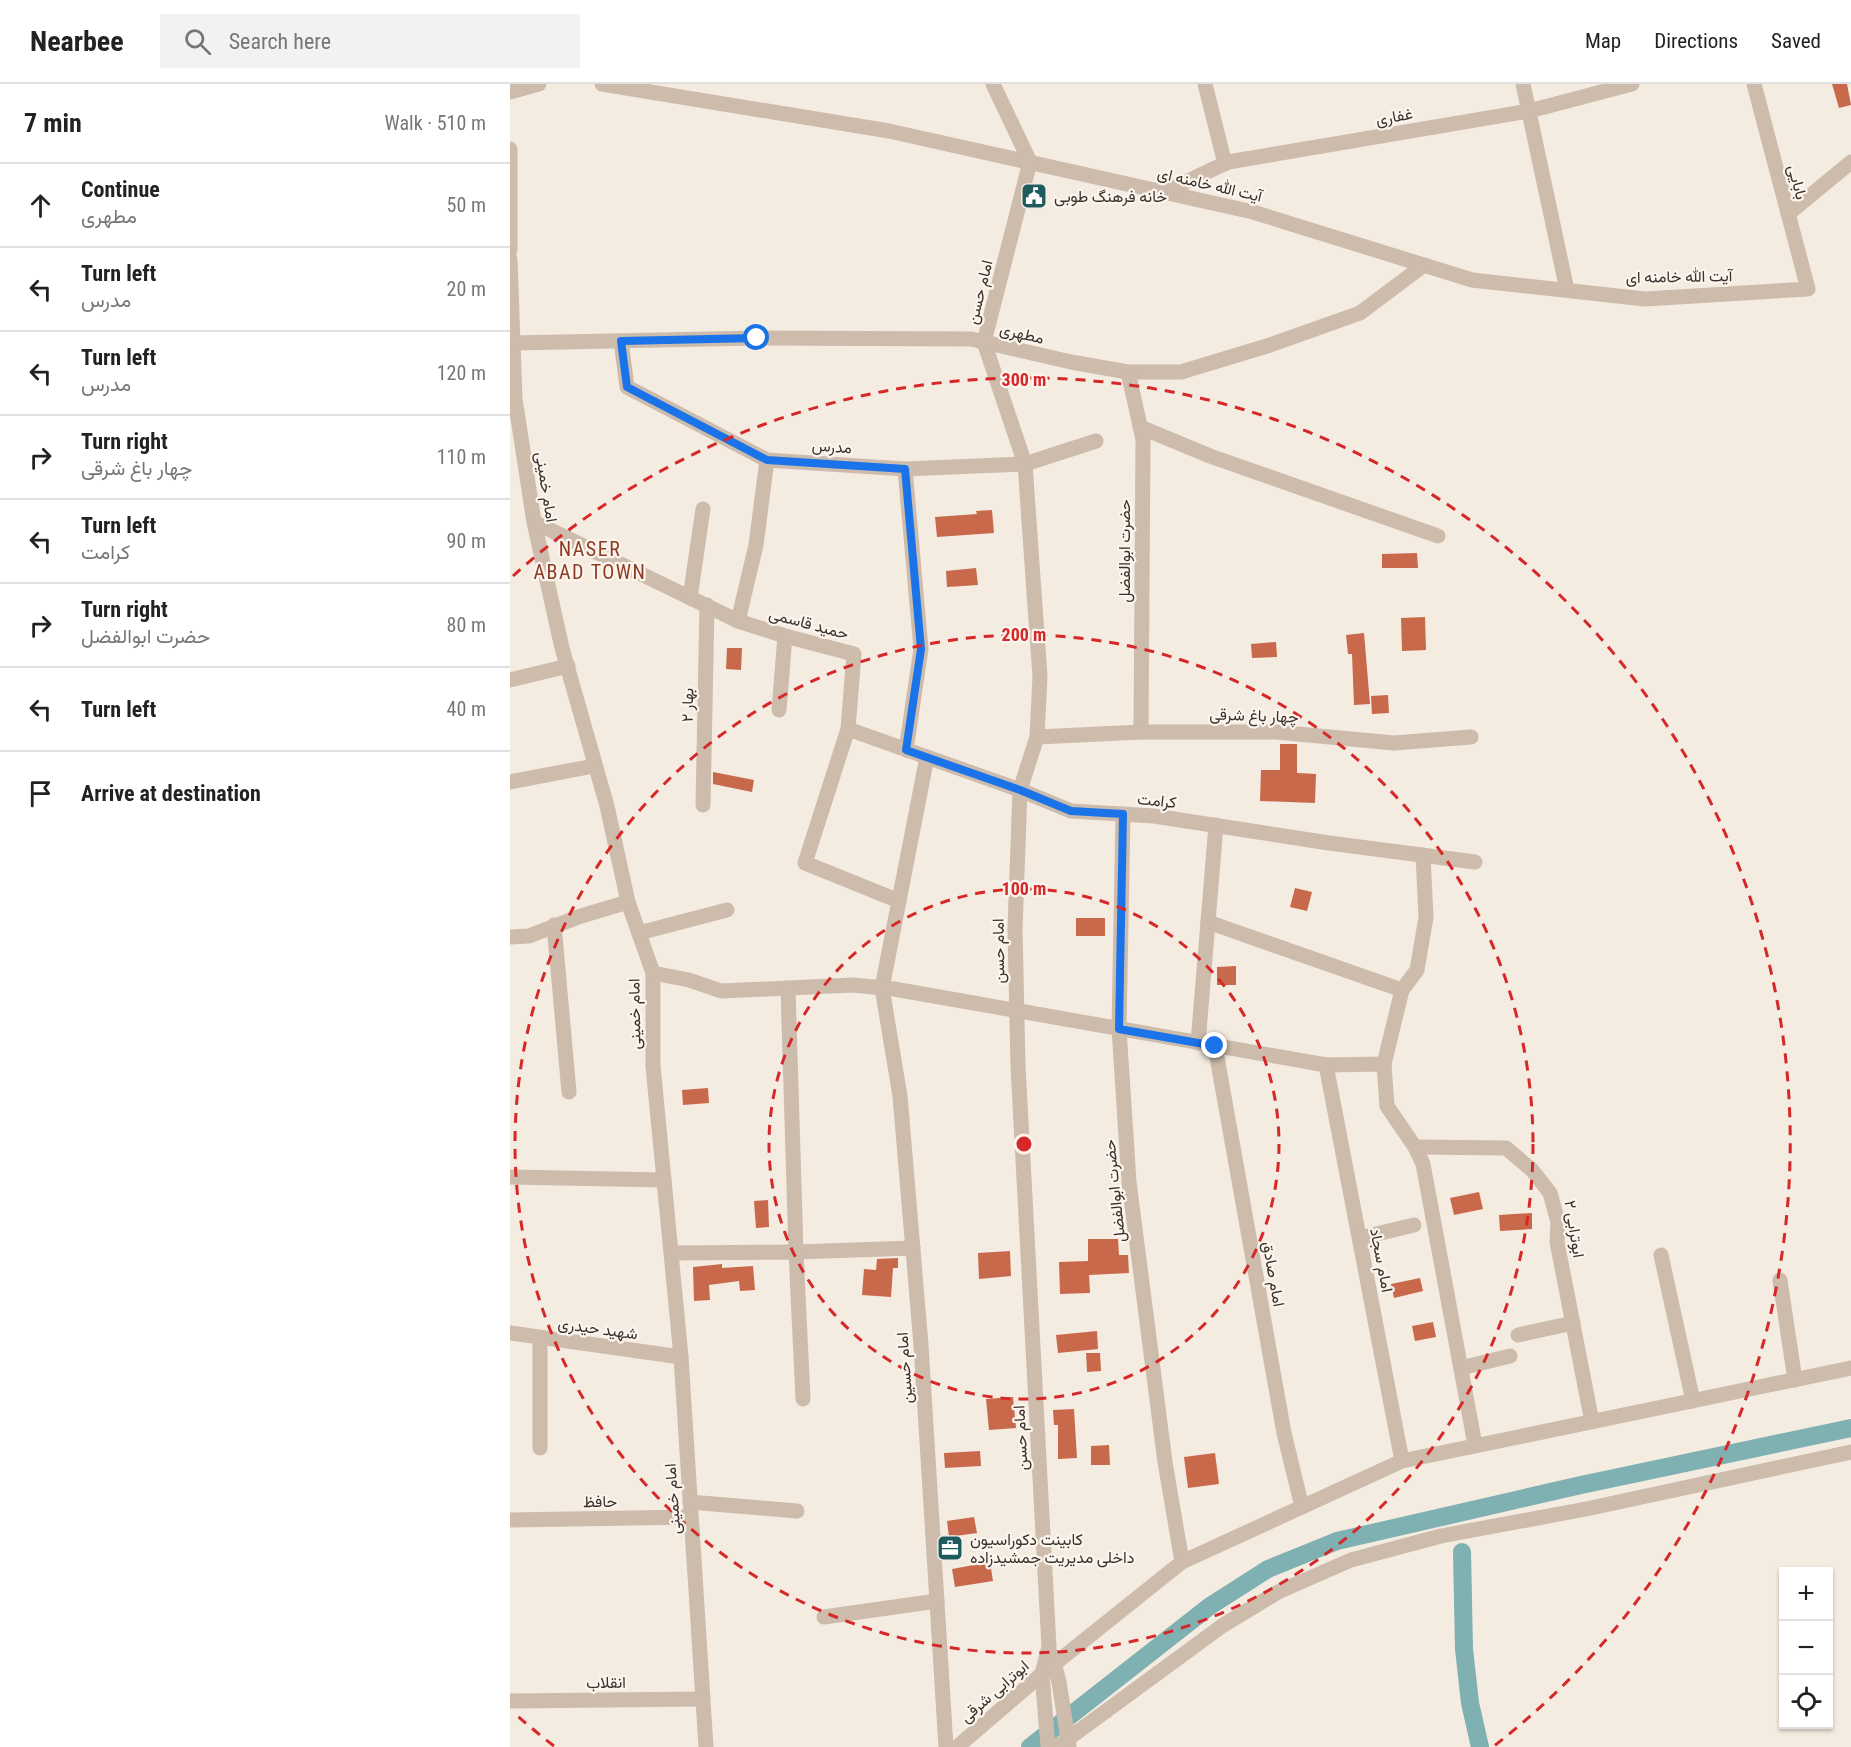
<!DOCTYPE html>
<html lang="en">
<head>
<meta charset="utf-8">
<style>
	:root { --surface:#fff; --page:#f2f2f2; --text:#222; --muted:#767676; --line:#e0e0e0 }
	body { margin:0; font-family:"Roboto Condensed",Vazirmatn,sans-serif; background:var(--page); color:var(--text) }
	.controls { position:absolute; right:18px; bottom:18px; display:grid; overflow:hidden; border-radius:0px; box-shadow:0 2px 4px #0004 }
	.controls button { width:54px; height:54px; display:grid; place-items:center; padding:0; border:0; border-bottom:2px solid var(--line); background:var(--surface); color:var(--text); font:30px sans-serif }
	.stop { position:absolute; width:18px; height:18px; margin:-14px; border:4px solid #1a73e8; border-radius:50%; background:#fff }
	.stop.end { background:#1a73e8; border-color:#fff; box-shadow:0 2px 6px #0008 }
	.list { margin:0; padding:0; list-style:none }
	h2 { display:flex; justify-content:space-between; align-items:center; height:78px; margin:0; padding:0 24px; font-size:26px }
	h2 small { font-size:20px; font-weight:400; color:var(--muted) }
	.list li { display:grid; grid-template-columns:39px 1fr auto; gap:18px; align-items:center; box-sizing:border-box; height:84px; padding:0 24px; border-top:2px solid var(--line) }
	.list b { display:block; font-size:22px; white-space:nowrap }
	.list p { margin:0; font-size:20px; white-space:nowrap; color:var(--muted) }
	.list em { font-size:20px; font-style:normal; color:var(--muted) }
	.icon { flex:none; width:33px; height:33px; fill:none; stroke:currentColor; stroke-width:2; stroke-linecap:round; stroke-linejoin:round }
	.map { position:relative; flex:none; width:1341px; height:1663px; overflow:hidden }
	header { display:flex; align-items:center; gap:36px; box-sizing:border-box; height:84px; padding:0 30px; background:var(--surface); border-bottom:2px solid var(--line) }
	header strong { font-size:28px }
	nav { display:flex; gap:33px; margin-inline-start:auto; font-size:21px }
	.search { width:420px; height:54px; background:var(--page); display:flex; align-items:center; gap:15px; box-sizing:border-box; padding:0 21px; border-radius:0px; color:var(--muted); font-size:22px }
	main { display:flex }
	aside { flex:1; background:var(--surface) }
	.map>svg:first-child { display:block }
</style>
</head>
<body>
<header>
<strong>Nearbee</strong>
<div class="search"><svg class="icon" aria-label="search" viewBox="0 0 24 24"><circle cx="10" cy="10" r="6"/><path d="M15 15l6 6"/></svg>Search here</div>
<nav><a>Map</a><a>Directions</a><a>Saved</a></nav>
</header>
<main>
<aside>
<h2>7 min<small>Walk · 510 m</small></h2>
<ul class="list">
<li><svg class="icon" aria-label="ahead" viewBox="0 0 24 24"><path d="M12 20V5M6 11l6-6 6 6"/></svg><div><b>Continue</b><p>مطهری</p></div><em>50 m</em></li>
<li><svg class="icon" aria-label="left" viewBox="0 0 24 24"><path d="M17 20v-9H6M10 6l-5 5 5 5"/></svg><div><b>Turn left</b><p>مدرس</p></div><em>20 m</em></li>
<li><svg class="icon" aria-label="left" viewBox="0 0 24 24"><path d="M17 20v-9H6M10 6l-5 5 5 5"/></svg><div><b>Turn left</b><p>مدرس</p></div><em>120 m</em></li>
<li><svg class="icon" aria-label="right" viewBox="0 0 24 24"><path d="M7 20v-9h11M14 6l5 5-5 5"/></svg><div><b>Turn right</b><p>چهار باغ شرقی</p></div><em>110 m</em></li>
<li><svg class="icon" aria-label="left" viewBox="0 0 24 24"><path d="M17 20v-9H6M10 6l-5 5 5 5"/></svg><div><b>Turn left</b><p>کرامت</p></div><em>90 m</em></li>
<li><svg class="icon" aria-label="right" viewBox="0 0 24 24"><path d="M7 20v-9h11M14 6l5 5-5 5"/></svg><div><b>Turn right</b><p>حضرت ابوالفضل</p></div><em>80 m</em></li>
<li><svg class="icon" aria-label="left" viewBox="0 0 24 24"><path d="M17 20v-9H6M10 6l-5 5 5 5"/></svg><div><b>Turn left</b></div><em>40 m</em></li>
<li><svg class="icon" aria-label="arrive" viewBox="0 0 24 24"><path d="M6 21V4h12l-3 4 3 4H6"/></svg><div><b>Arrive at destination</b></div></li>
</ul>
</aside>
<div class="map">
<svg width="1341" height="1663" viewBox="0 0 1341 1663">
	<rect width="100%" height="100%" fill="#f4ebe1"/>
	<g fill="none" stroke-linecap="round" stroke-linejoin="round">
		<g stroke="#7fb0b2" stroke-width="18">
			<path d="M952 1468 954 1565 960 1619 970 1663"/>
			<path d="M520 1663 700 1522 758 1485 827 1457 1071 1401 1341 1344"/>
		</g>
	</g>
	<g fill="#c8694b">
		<path d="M1322 0H1337L1341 21 1329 24Z"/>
		<path d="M482 426 484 449 427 453 425 433 467 430 466 427Z"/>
		<path d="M907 469 908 484H872V470Z"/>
		<path d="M466 484 468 501 437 503 436 487Z"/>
		<path d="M915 533 916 566 892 567 891 534Z"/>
		<path d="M854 549 860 620 844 621 842 570H838L836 551Z"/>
		<path d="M766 558 767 573 742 574 741 560Z"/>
		<path d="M217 564H232L231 586 216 585Z"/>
		<path d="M878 611 879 629 862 630 861 612Z"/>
		<path d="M770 660H787V689L806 690 805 719 750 717 751 686H770Z"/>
		<path d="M203 688 244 696 242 708 203 700Z"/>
		<path d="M785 804 802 808 797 827 780 823Z"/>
		<rect x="566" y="834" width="29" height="18"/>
		<path d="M726 882V901H707V883Z"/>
		<path d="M198 1004 199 1019 173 1021 172 1006Z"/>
		<path d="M969 1108 973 1125 944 1131 940 1114Z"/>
		<path d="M258 1116 259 1143 246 1144 244 1117Z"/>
		<path d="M1022 1129V1145L990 1147 989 1131Z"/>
		<path d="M578 1155H608L609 1171H618L619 1189 579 1191 580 1209 550 1210 549 1178 578 1177Z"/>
		<path d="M500 1167 501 1192 469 1195 468 1169Z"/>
		<path d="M388 1174V1184H383L381 1213 352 1211 354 1185 366 1186 367 1175Z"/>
		<path d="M212 1180V1184L243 1182 245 1206 230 1207 229 1197 199 1201 200 1216 184 1217 183 1183Z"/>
		<path d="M910 1194 913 1207 884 1214 881 1200Z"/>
		<path d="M923 1238 926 1253 905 1257 902 1242Z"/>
		<path d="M587 1247 588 1265 548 1269 546 1251Z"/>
		<path d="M576 1269H590L591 1287 577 1288Z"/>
		<path d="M503 1313 506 1344 479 1346 476 1315Z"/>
		<path d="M564 1325 567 1374 548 1375V1341H544L543 1326Z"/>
		<path d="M599 1361 600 1381H581V1362Z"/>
		<path d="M470 1367 471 1382 435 1384 434 1369Z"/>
		<path d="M705 1369 709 1400 678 1404 674 1373Z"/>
		<path d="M464 1433 467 1449 439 1453 437 1437Z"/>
		<path d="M480 1478 483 1497 445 1503 442 1485Z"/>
	</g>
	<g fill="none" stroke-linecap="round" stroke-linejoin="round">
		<g stroke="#cdbbac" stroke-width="15">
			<path d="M92 0 379 47 743 128 962 196 1135 215 1298 205 1244 0"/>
			<path d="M483 0 520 78 474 258 515 380 530 593 527 653 510 706 505 845 508 982 539 1563 532 1590 538 1663"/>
			<path d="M695 0 715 80"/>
			<path d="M1013 0 1057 206"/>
			<path d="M0 8 29 0"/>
			<path d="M0 65V166"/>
			<path d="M655 108 718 78 1019 27 1122 0"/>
			<path d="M1278 130 1341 78"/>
			<path d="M0 175 5 315 24 438 52 564 97 722 118 818 143 889V982L171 1273 196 1663"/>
			<path d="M111 257 117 303 257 376 395 385 515 380 586 357"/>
			<path d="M3 259 247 254 461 255 561 278 618 288H671L757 262 850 229 914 181"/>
			<path d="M618 288 633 355 631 648"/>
			<path d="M630 343 700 372 928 452"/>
			<path d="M395 385 411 565 396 666"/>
			<path d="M24 438 228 537 275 552 344 570 338 645 295 779 389 817"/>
			<path d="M180 514 193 425"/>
			<path d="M228 537 246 461 257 376"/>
			<path d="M0 596 58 582"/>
			<path d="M269 626 275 552"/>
			<path d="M338 645 510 706 561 727 644 732 819 759 965 778"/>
			<path d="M527 653 631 648H766L884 659 961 653"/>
			<path d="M417 673 372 904 390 1012 411 1261 436 1663"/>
			<path d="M0 698 84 682"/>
			<path d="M193 721 197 521"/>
			<path d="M613 730 609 945 619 1098 655 1378 672 1478"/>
			<path d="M698 838 892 906"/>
			<path d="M44 841 59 1008"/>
			<path d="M129 849 217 826"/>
			<path d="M0 853 19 852 71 832 118 818"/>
			<path d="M143 889 179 896 211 907 343 901 384 905 816 981 874 980 877 1022 905 1063 913 1080 965 1361"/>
			<path d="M278 904 286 1168 403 1164"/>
			<path d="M688 959 706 741"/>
			<path d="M705 962 774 1349 792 1423"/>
			<path d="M874 980 892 906 907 886 916 833 913 771"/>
			<path d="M816 981 892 1377"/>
			<path d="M905 1063 996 1064 1022 1086 1040 1109 1048 1138 1047 1158 1082 1338"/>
			<path d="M0 1093 154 1096"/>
			<path d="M850 1154 904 1141"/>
			<path d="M161 1169 286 1168 293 1315"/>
			<path d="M1151 1171 1183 1317"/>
			<path d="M1270 1196 1285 1296"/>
			<path d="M0 1249 171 1273"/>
			<path d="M1008 1251 1063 1239"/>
			<path d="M30 1255V1364"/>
			<path d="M951 1284 1000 1272"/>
			<path d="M180 1418 287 1427"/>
			<path d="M0 1436 181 1433"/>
			<path d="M314 1533 427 1517"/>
			<path d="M542 1571 549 1598 559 1662"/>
			<path d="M0 1617 193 1615"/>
			<path d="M447 1663 532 1590 672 1478 892 1377 1341 1284"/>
			<path d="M547 1663 712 1542 768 1508 841 1476 931 1452 1076 1425 1341 1368"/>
		</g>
	</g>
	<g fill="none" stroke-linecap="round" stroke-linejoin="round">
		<path stroke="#1a73e8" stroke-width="8" d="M247 254 111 257 117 303 257 376 395 385 411 565 396 666 510 706 561 727 613 730 609 945 705 962"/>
	</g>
	<g fill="none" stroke="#d62828" stroke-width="3" stroke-dasharray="10 8">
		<circle cx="514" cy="1060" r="255"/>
		<circle cx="514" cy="1060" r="509"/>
		<path d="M44 1662A764 764 0 0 1 3 1628M3 492A764 764 0 1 1 984 1662"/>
	</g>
	<defs>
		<g id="civic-square" transform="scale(1.35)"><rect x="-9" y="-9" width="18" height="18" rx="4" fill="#1f5a5e" stroke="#fbf5ee"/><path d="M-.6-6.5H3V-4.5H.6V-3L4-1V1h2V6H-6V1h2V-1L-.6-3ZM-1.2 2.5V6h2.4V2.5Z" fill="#fff"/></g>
		<g id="office-square" transform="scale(1.35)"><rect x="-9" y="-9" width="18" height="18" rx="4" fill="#1f5a5e" stroke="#fbf5ee"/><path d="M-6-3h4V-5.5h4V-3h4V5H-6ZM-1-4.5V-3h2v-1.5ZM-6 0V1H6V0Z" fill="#fff"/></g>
	</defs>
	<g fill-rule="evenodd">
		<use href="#civic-square" x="524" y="112"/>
		<use href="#office-square" x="440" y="1464"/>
	</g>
	<g text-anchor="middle" stroke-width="4.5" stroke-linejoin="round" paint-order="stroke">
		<g font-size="16" fill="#3b302b" stroke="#fbf5ee">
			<text transform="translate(884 32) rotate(-10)" y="6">غفاری</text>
			<text transform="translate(1288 98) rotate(75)" y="6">بابایی</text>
			<text transform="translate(700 100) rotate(13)" y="6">آیت الله خامنه ای</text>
			<text transform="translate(1169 192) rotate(-1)" y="6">آیت الله خامنه ای</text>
			<text transform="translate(469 208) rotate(-76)" y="6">امام حسن</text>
			<text transform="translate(512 249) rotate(13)" y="6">مطهری</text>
			<text transform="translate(322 362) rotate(4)" y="6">مدرس</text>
			<text transform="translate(37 403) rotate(81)" y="6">امام خمینی</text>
			<text transform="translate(614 467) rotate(-90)" y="6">حضرت ابوالفضل</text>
			<text transform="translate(299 539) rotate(15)" y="6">حمید قاسمی</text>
			<text transform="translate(177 621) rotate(-89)" y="6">بهار ۲</text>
			<text transform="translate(744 631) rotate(2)" y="6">چهار باغ شرقی</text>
			<text transform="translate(647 716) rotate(6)" y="6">کرامت</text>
			<text transform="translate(488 867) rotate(-91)" y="6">امام حسن</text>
			<text transform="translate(124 930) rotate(-91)" y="6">امام خمینی</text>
			<text transform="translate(604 1107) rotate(-96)" y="6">حضرت ابوالفضل</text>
			<text transform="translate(1065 1145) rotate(81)" y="6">ابوترابی ۲</text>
			<text transform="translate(872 1176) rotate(79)" y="6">امام سجاد</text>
			<text transform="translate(764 1190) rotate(80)" y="6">امام صادق</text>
			<text transform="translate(88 1244) rotate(8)" y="6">شهید حیدری</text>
			<text transform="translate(394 1284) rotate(-94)" y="6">امام حسین</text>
			<text transform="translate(510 1354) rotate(-93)" y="6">امام حسن</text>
			<text transform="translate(162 1415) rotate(-94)" y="6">امام خمینی</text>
			<text transform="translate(90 1417) rotate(-1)" y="6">حافظ</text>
			<text transform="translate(96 1598) rotate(-1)" y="6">انقلاب</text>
			<text transform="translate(484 1607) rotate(-41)" y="6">ابوترابی شرقی</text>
		</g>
		<g font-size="16" fill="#3b302b" stroke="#fbf5ee" text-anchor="start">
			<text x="544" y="118">خانه فرهنگ طوبی</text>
			<text x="460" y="1461">کابینت دکوراسیون<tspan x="460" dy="18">داخلی مدیریت جمشیدزاده</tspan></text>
		</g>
		<g font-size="20" letter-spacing="1.5" fill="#8c3b22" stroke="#fbf5ee">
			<text x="80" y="472">NASER<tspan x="80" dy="23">ABAD TOWN</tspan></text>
		</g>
	</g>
	<circle cx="514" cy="1060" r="9" fill="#d62828" stroke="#fbf5ee" stroke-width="3"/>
	<g font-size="18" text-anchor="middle" font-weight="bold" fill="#d62828" stroke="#fbf5ee" stroke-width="4.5" stroke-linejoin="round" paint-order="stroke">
		<text x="514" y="302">300 m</text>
		<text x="514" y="557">200 m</text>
		<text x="514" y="811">100 m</text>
	</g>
</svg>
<div class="controls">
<button>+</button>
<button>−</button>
<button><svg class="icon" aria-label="locate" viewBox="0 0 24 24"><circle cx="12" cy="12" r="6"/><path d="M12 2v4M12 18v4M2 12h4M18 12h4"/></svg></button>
</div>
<div class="stop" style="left:247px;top:254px"></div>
<div class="stop end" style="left:705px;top:962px"></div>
</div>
</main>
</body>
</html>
